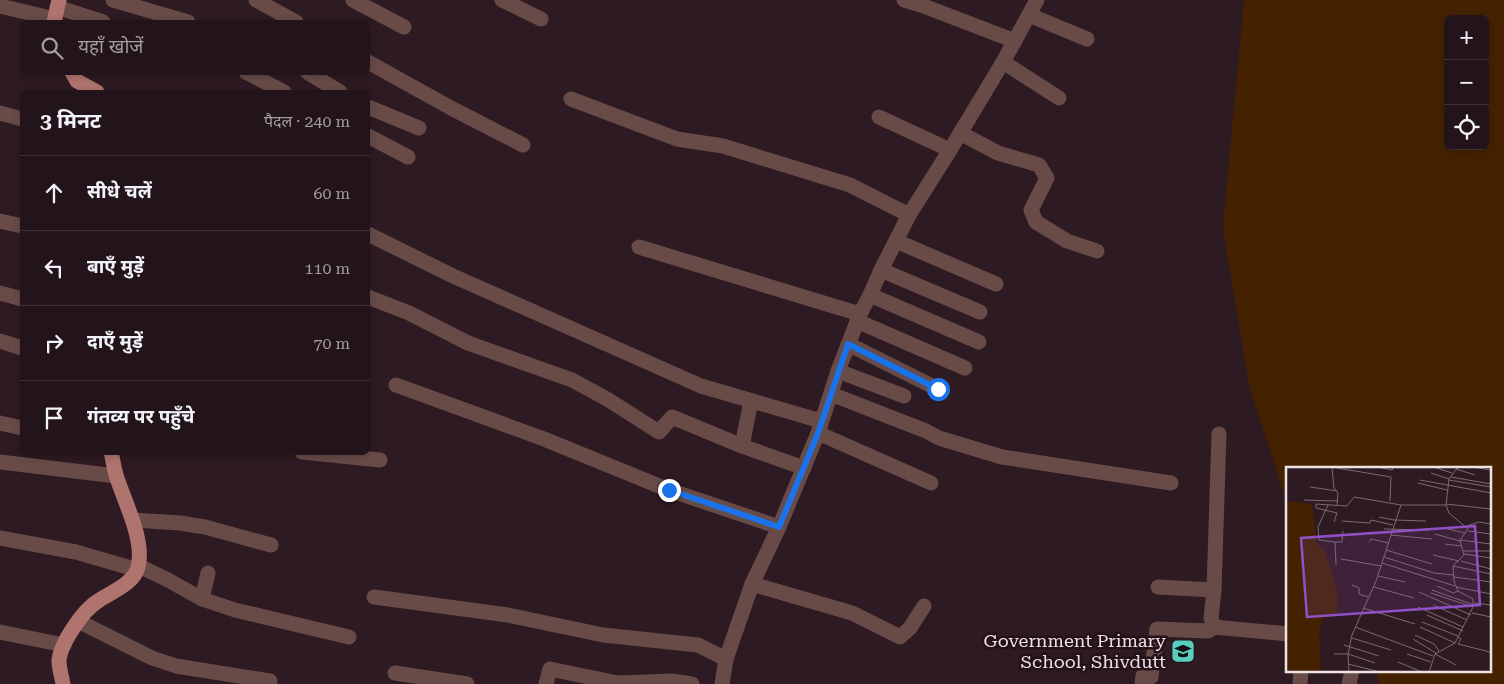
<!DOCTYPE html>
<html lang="hi">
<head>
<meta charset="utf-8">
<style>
	:root { --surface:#22141a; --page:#2a1d23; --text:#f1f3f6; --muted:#a29ea2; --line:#3f3339 }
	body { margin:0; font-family:"Roboto Serif","Noto Sans Devanagari",serif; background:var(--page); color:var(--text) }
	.controls { position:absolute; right:15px; top:15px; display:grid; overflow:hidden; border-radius:8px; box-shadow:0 2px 8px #0003 }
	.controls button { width:45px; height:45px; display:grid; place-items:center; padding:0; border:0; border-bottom:1px solid var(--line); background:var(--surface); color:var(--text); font:25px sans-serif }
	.stop { position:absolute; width:15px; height:15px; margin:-11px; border:4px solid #1a73e8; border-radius:50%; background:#fff }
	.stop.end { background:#1a73e8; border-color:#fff; box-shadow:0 1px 5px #0008 }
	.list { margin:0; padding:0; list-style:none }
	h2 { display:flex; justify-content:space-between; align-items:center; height:65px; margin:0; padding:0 20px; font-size:21px }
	h2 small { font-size:16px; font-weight:400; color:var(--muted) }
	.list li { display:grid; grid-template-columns:32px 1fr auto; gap:15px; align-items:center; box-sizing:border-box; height:75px; padding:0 20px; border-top:1px solid var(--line) }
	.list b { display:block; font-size:19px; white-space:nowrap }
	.list em { font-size:16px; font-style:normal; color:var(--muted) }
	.icon { flex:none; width:28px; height:28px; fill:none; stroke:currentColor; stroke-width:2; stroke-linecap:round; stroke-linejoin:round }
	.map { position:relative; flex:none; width:1504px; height:684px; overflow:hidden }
	.search { position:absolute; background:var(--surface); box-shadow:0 2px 8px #0003; left:20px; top:20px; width:350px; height:55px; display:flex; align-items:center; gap:12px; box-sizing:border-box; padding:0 18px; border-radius:8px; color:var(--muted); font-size:19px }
	.panel { position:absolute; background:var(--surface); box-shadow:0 2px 8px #0003; left:20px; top:90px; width:350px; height:365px; border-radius:8px }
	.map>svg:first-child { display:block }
</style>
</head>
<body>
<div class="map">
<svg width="1504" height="684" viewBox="0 0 1504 684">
	<rect width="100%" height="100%" fill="#2e1a22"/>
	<path fill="#420" fill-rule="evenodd" d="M1244 0H1504V684H1379L1377 670H1490V468H1288V506L1250 389 1223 227ZM1448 19H1485V146H1448Z"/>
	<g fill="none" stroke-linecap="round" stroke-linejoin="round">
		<g stroke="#684b47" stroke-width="15">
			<path d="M113 0 188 22"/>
			<path d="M256 0 296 22"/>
			<path d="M353 0 404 27"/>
			<path d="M502 0 541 19"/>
			<path d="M904 0 921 5 1015 41"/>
			<path d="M0 6 55 19"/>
			<path d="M57 7 103 22"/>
			<path d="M1029 15 1087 39"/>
			<path d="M368 62 451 108 523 145"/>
			<path d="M1003 62 1059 98"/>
			<path d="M246 72 284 92"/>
			<path d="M307 72 340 92"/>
			<path d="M571 99 677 139 723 146 850 185 909 215"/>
			<path d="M368 107 419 128"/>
			<path d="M0 113 22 119"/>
			<path d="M879 117 950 150"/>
			<path d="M960 133 998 153 1039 165 1047 178 1031 210 1036 222 1067 241 1097 251"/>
			<path d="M368 136 408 157"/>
			<path d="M0 221 22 226"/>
			<path d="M368 234 453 276 701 386 821 421"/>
			<path d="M896 241 996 284"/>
			<path d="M639 247 860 314"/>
			<path d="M881 270 980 312"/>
			<path d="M0 293 22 299"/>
			<path d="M870 295 979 342"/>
			<path d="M368 297 409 313 468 343 572 380 607 399 659 432 672 417 742 446 804 468"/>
			<path d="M857 321 965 368"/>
			<path d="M0 341 22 348"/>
			<path d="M848 344 938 389"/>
			<path d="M838 371 904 396"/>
			<path d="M396 385 544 439 669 490 779 527"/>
			<path d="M831 394 926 431 939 438 1002 457 1171 483"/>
			<path d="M0 423 22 428"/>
			<path d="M818 433 931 483"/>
			<path d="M1219 434 1214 590 1211 618 1214 627 1288 634"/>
			<path d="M742 446 751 401"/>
			<path d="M302 452 380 460"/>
			<path d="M0 462 116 476"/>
			<path d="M133 520 180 523 205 527 271 545"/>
			<path d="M0 538 76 552 138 570"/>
			<path d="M139 566 168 580 202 599 235 610 349 637"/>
			<path d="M752 584 852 613 900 637 910 628 924 606"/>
			<path d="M1158 587 1214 590"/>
			<path d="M374 597 508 615 603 635 698 645 726 659"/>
			<path d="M202 599 208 573"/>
			<path d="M78 621 152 658 176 666 270 681"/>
			<path d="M0 632 64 645"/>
			<path d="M395 673 467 684"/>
			<path d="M546 684 550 669 618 683 672 681 692 684"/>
			<path d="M722 684 726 659 752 584 779 527 818 433 838 371 860 314 870 295 881 270 909 215 950 150 1003 62 1037 0"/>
			<path d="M1142 684 1143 676 1151 677 1157 629 1208 631 1214 627"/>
			<path d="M1300 684 1301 670"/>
			<path d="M1349 684 1352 670"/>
		</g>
		<g stroke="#af746d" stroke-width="15">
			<path d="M54 22 59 0"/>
			<path d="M72 72 77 81 97 92"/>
			<path d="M63 684C62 677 59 669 59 661 60 644 83 610 98 601 111 592 134 584 138 567 145 540 124 501 116 475 114 468 113 460 111 452"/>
		</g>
	</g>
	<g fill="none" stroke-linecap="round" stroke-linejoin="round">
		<path stroke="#1a73e8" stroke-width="6" d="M669 490 779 527 818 433 848 344 938 389"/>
	</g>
	<defs>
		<g id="school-square" transform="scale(1.25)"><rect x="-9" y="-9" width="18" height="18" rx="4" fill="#59cebf" stroke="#241119"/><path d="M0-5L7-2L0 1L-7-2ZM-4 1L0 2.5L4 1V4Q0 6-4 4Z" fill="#111"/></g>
	</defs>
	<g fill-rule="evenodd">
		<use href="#school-square" x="1183" y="651"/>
	</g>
	<g text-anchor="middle" stroke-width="5" stroke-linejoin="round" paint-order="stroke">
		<g font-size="18" fill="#f0e1e6" stroke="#241119" text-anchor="end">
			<text x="1166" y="647">Government Primary<tspan x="1166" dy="21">School, Shivdutt</tspan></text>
		</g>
	</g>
	<g transform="translate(1286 467)">
		<rect width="205" height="205" fill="#2e1a22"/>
		<path d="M0 34 26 37 31 77 39 84 51 122V149L36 151 33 167 35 205H0Z" fill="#420"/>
		<path fill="none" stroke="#7c6a70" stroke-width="1" d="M45 0 105 10 104 34M91 0 106 3 107 0M148 0 166 6M186 0 205 3M46 1 48 21 52 26 51 38M170 2 189 8M145 6 163 12M165 10 205 17M134 13 205 26M163 13 205 20M132 16 161 23M24 20 51 24M18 33 52 34M160 37 205 42M42 38 32 60 33 73 49 75 50 98M30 41V37L61 39 68 30 115 38M30 41 51 46 48 55M93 50 108 53M108 53 140 54M56 54 84 56 85 53 107 58M181 59 193 55 205 57M158 61 179 66M98 62 143 63M182 64 205 67M149 67 174 74M105 68 146 72M174 73 205 77M49 75H56L57 64M83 75 85 72 103 76M159 77 175 79M100 83 146 97M177 84H205M178 87 205 91M147 88 173 94M98 90 148 106 167 108M55 92 95 99M175 94 205 102M96 96 169 119M167 99 205 107M92 109 119 115M168 110 205 115M66 118 73 121V127L82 130M151 119 167 126 172 124M88 120 128 131M170 120 205 127M146 123 188 138M133 125 185 148M145 126 187 140M188 136 205 138M147 138 181 153M132 140 177 160M77 141 129 157M186 146 205 150M141 148 177 164M136 155 172 169M69 160 147 189M134 160 169 176M129 168 148 177 153 184M172 170 175 172 172 177 204 185M66 171 105 183M127 172 150 186M58 178 93 189M48 187H62L89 196M121 187 145 195M149 187 170 198M112 195 136 205M62 197 90 204M63 205 62 187 66 168 90 114 115 38H160M143 205 149 187 169 176 187 140V132L172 124 168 114 167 99 178 88 174 73 182 62 163 46 160 38 163 12 172 0"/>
		<path fill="#9250c7" fill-opacity="0.15" stroke="#9250c7" stroke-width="2.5" d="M189 59 194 138 21 150 15 71Z"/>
		<rect width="205" height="205" fill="none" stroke="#f0e1e6" stroke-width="2.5"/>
	</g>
</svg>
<div class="controls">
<button>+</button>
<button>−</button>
<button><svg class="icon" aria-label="locate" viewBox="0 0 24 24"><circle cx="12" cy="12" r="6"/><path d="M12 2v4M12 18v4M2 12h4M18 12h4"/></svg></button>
</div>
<div class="stop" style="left:938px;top:389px"></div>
<div class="stop end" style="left:669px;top:490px"></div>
<div class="search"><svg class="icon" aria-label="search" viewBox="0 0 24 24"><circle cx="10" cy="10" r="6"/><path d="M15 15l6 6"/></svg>यहाँ खोजें</div>
<section class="panel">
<h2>3 मिनट<small>पैदल · 240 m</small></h2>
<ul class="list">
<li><svg class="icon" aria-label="ahead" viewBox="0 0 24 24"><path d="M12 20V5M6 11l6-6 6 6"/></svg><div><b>सीधे चलें</b></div><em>60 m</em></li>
<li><svg class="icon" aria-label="left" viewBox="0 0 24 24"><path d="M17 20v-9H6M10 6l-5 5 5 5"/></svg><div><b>बाएँ मुड़ें</b></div><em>110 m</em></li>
<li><svg class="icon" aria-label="right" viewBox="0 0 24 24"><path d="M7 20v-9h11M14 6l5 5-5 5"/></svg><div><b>दाएँ मुड़ें</b></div><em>70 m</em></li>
<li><svg class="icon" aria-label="arrive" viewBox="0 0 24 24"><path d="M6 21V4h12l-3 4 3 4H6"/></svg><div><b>गंतव्य पर पहुँचे</b></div></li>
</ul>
</section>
</div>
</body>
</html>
